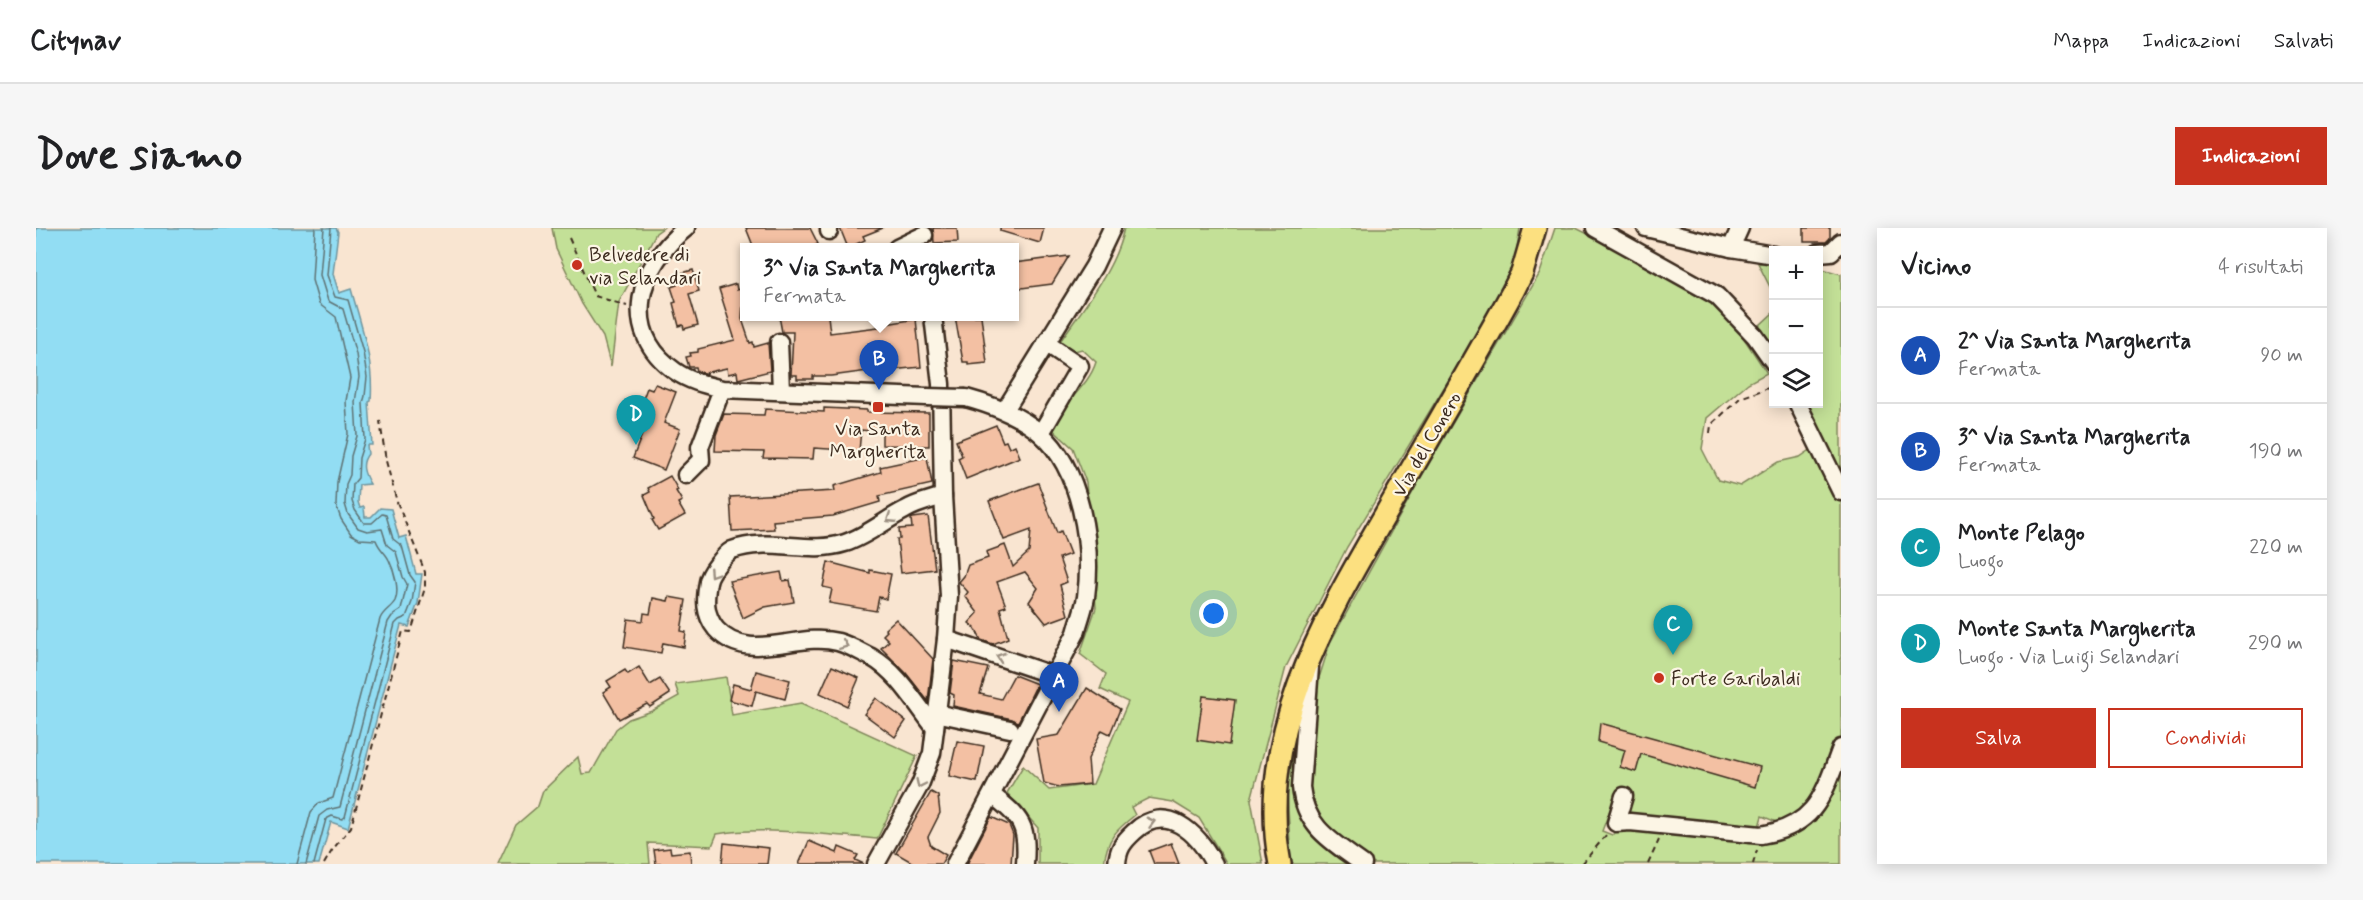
<!DOCTYPE html>
<html lang="it">
<head>
<meta charset="utf-8">
<style>
	:root { --surface:#fff; --page:#f6f6f6; --text:#202124; --muted:#757577; --line:#e0e0e0; --accent:#c8321e }
	body { margin:0; font-family:Mynerve,sans-serif; background:var(--page); color:var(--text) }
	.controls { position:absolute; right:18px; top:18px; display:grid; overflow:hidden; border-radius:0px; box-shadow:0 3px 15px #0003 }
	.controls button { width:54px; height:54px; display:grid; place-items:center; padding:0; border:0; border-bottom:2px solid var(--line); background:var(--surface); color:var(--text); font:30px sans-serif }
	.you { position:absolute; left:1178px; top:386px; width:21px; height:21px; margin:-15px; border:4px solid #fff; border-radius:50%; background:#1a73e8; box-shadow:0 0 0 9px #1a73e833 }
	.badge { display:grid; place-items:center; width:39px; height:39px; border-radius:50%; background:var(--accent); color:#fff; font-size:20px; font-weight:700 }
	.pin { position:absolute; translate:-50% -50px; filter:drop-shadow(0 2px 3px #0008) }
	.pin::after { content:''; position:absolute; top:32px; width:21px; height:18px; background:inherit; clip-path:polygon(0 0,100% 0,50% 100%) }
	.popup { position:absolute; left:704px; top:15px; width:279px; height:78px; box-sizing:border-box; display:grid; place-content:center; border-radius:0px; background:var(--surface); filter:drop-shadow(0 2px 4px #0005); font-size:20px; white-space:nowrap; color:var(--muted) }
	.popup b { font-size:22px; color:var(--text) }
	.popup::after { content:''; position:absolute; left:50%; top:100%; margin-left:-12px; border:12px solid transparent; border-top-color:var(--surface) }
	.list { margin:0; padding:0; list-style:none }
	h2 { display:flex; justify-content:space-between; align-items:center; height:78px; margin:0; padding:0 24px; font-size:26px }
	h2 small { font-size:20px; font-weight:400; color:var(--muted) }
	.list li { display:grid; grid-template-columns:39px 1fr auto; gap:18px; align-items:center; box-sizing:border-box; height:96px; padding:0 24px; border-top:2px solid var(--line) }
	.list b { display:block; font-size:22px; white-space:nowrap }
	.list p { margin:0; font-size:20px; white-space:nowrap; color:var(--muted) }
	.list em { font-size:20px; font-style:normal; color:var(--muted) }
	.actions { display:flex; gap:12px; padding:18px 24px }
	.actions a { flex:1; padding:14px 0; border:2px solid var(--accent); border-radius:0px; text-align:center; font-size:21px; color:var(--accent) }
	.actions .main { background:var(--accent); color:#fff }
	.icon { flex:none; width:33px; height:33px; fill:none; stroke:currentColor; stroke-width:2; stroke-linecap:round; stroke-linejoin:round }
	.map { position:relative; flex:none; width:1805px; height:636px; overflow:hidden; border-radius:0px }
	header { display:flex; align-items:center; gap:36px; box-sizing:border-box; height:84px; padding:0 30px; background:var(--surface); border-bottom:2px solid var(--line) }
	header strong { font-size:28px }
	nav { display:flex; gap:33px; margin-inline-start:auto; font-size:21px }
	.intro { display:flex; align-items:center; justify-content:space-between; box-sizing:border-box; height:144px; padding:0 36px }
	h1 { margin:0; font-size:42px }
	.button { padding:15px 27px; border-radius:0px; background:var(--accent); color:#fff; font-size:21px; font-weight:700 }
	main { display:flex; gap:36px; padding:0 36px }
	aside { flex:1; background:var(--surface); border-radius:0px; box-shadow:0 3px 15px #0003 }
	.map>svg:first-child { display:block }
</style>
</head>
<body>
<header>
<strong>Citynav</strong>
<nav><a>Mappa</a><a>Indicazioni</a><a>Salvati</a></nav>
</header>
<div class="intro"><h1>Dove siamo</h1><a class="button">Indicazioni</a></div>
<main>
<div class="map">
<svg width="1805" height="636" viewBox="0 0 1805 636">
	<rect width="100%" height="100%" fill="#f9e5d1"/>
	<filter id="ink" filterUnits="userSpaceOnUse"><feTurbulence type="fractalNoise" baseFrequency=".0167" numOctaves="2"/><feDisplacementMap in="SourceGraphic" scale="12" xChannelSelector="R" yChannelSelector="G"/><feConvolveMatrix kernelMatrix="1 2 1 2 8 2 1 2 1" color-interpolation-filters="sRGB"/></filter>
	<g filter="url(#ink)">
		<g fill="#c3e097" stroke="#7f855a" stroke-width="1.5">
			<path d="M516 0H627L620 5 583 74 575 139 567 109 546 76 520 21Z"/>
			<path d="M1088 0H1484L1479 32 1451 89 1311 319 1250 439 1215 572 1227 636H1191L1163 590 1137 574 1113 570 1095 579 1099 587C1080 602 1071 610 1068 636H1002V600L971 565 987 538 1013 562 1057 556 1092 474 1064 461 1070 446 1044 426 1060 380 1050 254 1037 220 1015 200C1026 174 1052 160 1060 134L1046 121 1034 124 1021 118C1045 82 1079 43 1088 0Z"/>
			<path d="M1519 0H1540L1657 59 1701 100 1731 145 1712 155 1671 190 1666 221 1682 252 1704 258 1742 234 1764 229 1786 214 1766 176H1782L1783 40 1805 46V509L1793 542 1768 586 1745 596 1726 588 1722 602 1599 588 1588 581 1580 566 1566 603 1576 607 1585 600 1755 605 1778 592 1805 546V636H1255L1251 560 1263 494 1284 447 1294 415 1384 251 1504 45Z"/>
			<path d="M1722 35 1737 36V65Z"/>
			<path d="M1737 85V124L1723 98Z"/>
			<path d="M690 449 696 487 765 475 881 528 841 611C792 607 728 598 681 606L676 618 612 615 614 636H462L480 597 502 578 507 563 542 529 546 546 555 545 580 501 593 491 616 483 643 468 639 456Z"/>
		</g>
		<path fill="#92ddf3" stroke="#6f959e" stroke-width="1.5" d="M0 0H300L302 4 297 46 303 65 315 61C326 100 338 133 335 173L333 174 336 217H331L332 226C324 236 328 246 334 256L323 257 322 274 324 280 328 279 329 289H335L344 280 355 281 363 310 370 308 380 346H386L382 375 373 399 365 397 312 600 295 594 283 636H0Z"/>
		<g fill="none" stroke-linecap="round" stroke-linejoin="round">
			<g stroke="#5e7273" stroke-width="1.5">
				<path d="M261 636 275 584 283 575 297 570 344 391C347 383 355 380 359 373 364 362 358 342 353 332 350 325 343 321 340 312L324 311 315 306 305 291 300 277 301 254 312 206 310 173 314 150 300 89 283 76 276 52 279 0"/>
				<path d="M270 636 283 588 291 582 304 579 352 394 356 388 365 382 371 356 367 349 360 324 351 317 346 301 331 303 322 300 312 286 309 276 310 256 314 247 315 228 321 208 319 174 323 149 320 126 307 81 292 73 284 47 288 0"/>
				<path d="M278 636 290 591 296 588 306 591 309 589 359 396 363 392 370 389 376 374 379 354 374 347 366 318 357 311 350 287 346 286 336 295H328L319 282 316 273 317 256 322 250 323 230 329 211 327 175 329 168 331 149 327 124 312 72 299 69 291 47 295 0"/>
			</g>
		</g>
		<g fill="#f3c0a3" stroke="#3b2a1e" stroke-width="1.5">
			<path d="M710 0H774L782 16 774 20H718Z"/>
			<path d="M804 0H847L827 8 829 12 812 20Z"/>
			<path d="M897 0H921L922 14 898 15Z"/>
			<path d="M964 0H1008L1004 15 964 3Z"/>
			<path d="M1768 0H1794V10L1790 14H1768Z"/>
			<path d="M1033 28 1016 56 978 61V35Z"/>
			<path d="M657 42 663 63 653 66 662 97 648 101 647 97 643 98 637 75 640 74 635 59 641 57 638 47Z"/>
			<path d="M700 56 701 62 708 60 706 91 714 115 717 114 718 119 732 115 734 143 702 151 701 144 692 146 691 140 668 145 661 143 660 139H653L650 129 655 128 654 125 662 124V121L699 112 683 61Z"/>
			<path d="M743 88H792L794 105 850 98V96L880 91 885 139 855 142 854 140 795 148H777V151H761V147H755L757 104H746Z"/>
			<path d="M919 88H945L951 135 932 137V134H927Z"/>
			<path d="M619 156 640 164 628 195 644 201 628 242 597 230 610 196 599 192 611 160 616 162Z"/>
			<path d="M788 180 831 182V184L893 185V218L846 217V204L825 202 823 223 778 220 777 231 727 230 728 224 679 223 680 207 688 186 728 187 729 181 788 184Z"/>
			<path d="M960 197 967 214 970 213 973 220 979 217 984 229 930 251 922 230 926 228 920 213Z"/>
			<path d="M891 229 896 256 843 268 844 274 797 288 737 293 738 301 696 303 694 269 799 263 798 258 845 244 844 239Z"/>
			<path d="M634 248 642 262 640 263 646 273 642 275 649 287 622 302 616 292 618 291 608 267 614 264 612 260Z"/>
			<path d="M1002 255 1021 305 1025 303 1034 326 1023 330 1031 354 1024 357 1032 387 1010 395 993 374 1002 360 989 344 961 354 970 378 964 380 972 410 957 416 945 412 939 400 933 395 942 385 929 368 932 364 923 354 928 348 932 337 952 330 950 324 969 317 977 339 993 324 995 302 968 312 953 273Z"/>
			<path d="M892 288 899 341 865 345 861 311H864L863 301 876 300 875 291 877 290Z"/>
			<path d="M792 334 834 345V342L855 346 850 371 843 369 840 383 793 375 796 361 787 359Z"/>
			<path d="M745 344 747 353 754 352 758 374 729 379 707 390 693 353Z"/>
			<path d="M633 369 650 372 645 403 650 404 648 419 627 415 625 425 588 419 592 391 607 393 608 385 614 386 617 370 632 373Z"/>
			<path d="M860 391 897 431 892 473 870 445 845 420 853 413 847 407 851 403 849 401Z"/>
			<path d="M918 433 952 440 944 466 965 471 978 447 1001 456 982 494 976 491 917 478 918 467 914 465Z"/>
			<path d="M796 438 823 450 811 478 784 465Z"/>
			<path d="M603 439 614 457 624 451 634 466 614 479 611 476 583 491 567 464 575 459 571 453 589 442 592 446Z"/>
			<path d="M720 443 754 452 749 471 720 463 716 478 693 472 697 456 715 461Z"/>
			<path d="M1051 460 1084 481 1074 506 1066 502 1052 531 1054 556 1023 559 1008 555 1000 511 1023 507Z"/>
			<path d="M1167 468 1199 472 1193 517 1161 512Z"/>
			<path d="M840 470 870 493 859 509 828 486Z"/>
			<path d="M1564 495 1724 539 1719 559 1605 526 1600 544 1584 539 1589 522 1562 514Z"/>
			<path d="M921 513 948 518 941 554 913 548Z"/>
			<path d="M895 564 902 568 904 585 892 609 895 618 910 627 905 636H879L860 625Z"/>
			<path d="M955 589 973 597 977 607 975 636H931Z"/>
			<path d="M773 613 801 625 803 619 822 627 819 632 828 636H763Z"/>
			<path d="M688 615 733 620 731 636H686Z"/>
			<path d="M1135 615 1143 636H1118L1113 623Z"/>
			<path d="M634 620 635 625 654 623 655 636H620L618 622Z"/>
		</g>
		<g fill="none" stroke-linecap="round" stroke-linejoin="round">
			<g stroke="#3b2a1e" stroke-width="21">
				<g id="minor">
					<path d="M650 0C603 37 582 103 639 143 653 153 670 157 686 161L891 169"/>
					<path d="M1559 0 1681 68 1719 108 1738 135"/>
					<path d="M1610 0 1695 20 1704 0"/>
					<path d="M793 3V0"/>
					<path d="M861 20 888 7"/>
					<path d="M1695 20 1738 27"/>
					<path d="M1782 25 1795 24 1805 14"/>
					<path d="M743 114 745 162"/>
					<path d="M1762 176 1805 264"/>
					<path d="M969 182 1058 38 1076 0"/>
					<path d="M1005 205 1044 138 1010 115"/>
					<path d="M650 247 665 232 664 219 686 161"/>
					<path d="M910 411 1019 448"/>
					<path d="M1274 439 1265 559C1269 600 1297 614 1327 636"/>
					<path d="M900 485 974 501"/>
					<path d="M899 500C880 476 862 444 835 429 825 424 813 417 802 414 761 403 713 437 680 401 668 386 669 371 672 354 673 345 689 326 696 322 733 308 772 327 809 315 831 308 849 292 869 282 880 275 895 272 907 268"/>
					<path d="M956 567C986 590 992 598 989 636"/>
					<path d="M1588 568 1580 595 1594 594 1725 607C1780 598 1787 568 1805 520"/>
					<path d="M840 636 884 557 896 525 910 411 913 368 907 268 905 156 897 88"/>
					<path d="M919 636 1040 405C1043 393 1048 381 1050 369 1057 318 1045 240 1004 205 983 187 956 177 930 170"/>
					<path d="M1081 636C1082 621 1087 614 1098 604 1130 573 1162 605 1178 636"/>
				</g>
			</g>
			<g stroke="#3b2a1e" stroke-width="26">
				<path id="major" d="M1244 636C1218 500 1296 380 1360 268 1399 200 1439 132 1477 63L1486 45 1499 0"/>
			</g>
			<g stroke="#3b2a1e" stroke-width="2" stroke-dasharray="6 4.5" stroke-linecap="butt">
				<path d="M533 10 559 68 591 78"/>
				<path d="M1674 205 1675 197 1704 170 1738 158"/>
				<path d="M288 636 297 621 315 599 367 403 375 404 389 360V344L361 274 350 233 344 193"/>
				<path d="M1546 636 1571 606"/>
				<path d="M1612 636 1623 612"/>
				<path d="M1717 636 1721 622"/>
			</g>
			<use href="#minor" stroke="#fcf5e5" stroke-width="16"/>
			<use href="#major" stroke="#fce080" stroke-width="21"/>
			<g stroke="#3b2a1e" stroke-width="21" stroke-linecap="butt">
				<path id="minor-bridge" d="M891 169 930 170"/>
			</g>
			<use href="#minor-bridge" stroke="#fcf5e5" stroke-width="16"/>
		</g>
		<defs><path id="oneway-chevron" d="M-2-3.5L2.5 0L-2 3.5" fill="none" stroke-width="1.6" stroke-linecap="round" stroke-linejoin="round" transform="scale(1.5)"/></defs>
		<g stroke="#9c9082">
			<use href="#oneway-chevron" transform="translate(854 291) rotate(147)"/>
			<use href="#oneway-chevron" transform="translate(677 345) rotate(123)"/>
			<use href="#oneway-chevron" transform="translate(808 417) rotate(21)"/>
			<use href="#oneway-chevron" transform="translate(964 429) rotate(-161)"/>
			<use href="#oneway-chevron" transform="translate(884 556) rotate(115)"/>
			<use href="#oneway-chevron" transform="translate(1115 594) rotate(-15)"/>
		</g>
	</g>
	<g fill="#c8321e" stroke="#fcf5e5" stroke-width="2">
		<circle cx="541" cy="37" r="6"/>
		<rect x="836" y="173" width="12" height="12" rx="3"/>
		<circle cx="1623" cy="450" r="6"/>
	</g>
	<g text-anchor="middle" stroke-width="4.5" stroke-linejoin="round" paint-order="stroke">
		<g font-size="20" fill="#3b2a1e" stroke="#fcf5e5" text-anchor="start">
			<text x="553" y="33">Belvedere di<tspan x="553" dy="23">via Selandari</tspan></text>
			<text x="842" y="207" text-anchor="middle">Via Santa<tspan x="842" dy="23">Margherita</tspan></text>
			<text x="1635" y="457">Forte Garibaldi</text>
		</g>
		<g font-size="20" fill="#3b2a1e" stroke="#fcf5e5">
			<text transform="translate(1390 216) rotate(-60)" y="7">Via del Conero</text>
		</g>
	</g>
</svg>
<div class="controls">
<button>+</button>
<button>−</button>
<button><svg class="icon" aria-label="layers" viewBox="0 0 24 24"><path d="M12 4l9 5-9 5-9-5zM3 14l9 5 9-5"/></svg></button>
</div>
<div class="you"></div>
<div class="pin badge" style="left:1023px;top:484px;background:#1a4fb4">A</div>
<div class="pin badge" style="left:843px;top:162px;background:#1a4fb4">B</div>
<div class="popup"><b>3^ Via Santa Margherita</b>Fermata</div>
<div class="pin badge" style="left:1637px;top:427px;background:#0f9aa8">C</div>
<div class="pin badge" style="left:600px;top:217px;background:#0f9aa8">D</div>
</div>
<aside>
<h2>Vicino<small>4 risultati</small></h2>
<ul class="list">
<li><span class="badge" style="background:#1a4fb4">A</span><div><b>2^ Via Santa Margherita</b><p>Fermata</p></div><em>90 m</em></li>
<li><span class="badge" style="background:#1a4fb4">B</span><div><b>3^ Via Santa Margherita</b><p>Fermata</p></div><em>190 m</em></li>
<li><span class="badge" style="background:#0f9aa8">C</span><div><b>Monte Pelago</b><p>Luogo</p></div><em>220 m</em></li>
<li><span class="badge" style="background:#0f9aa8">D</span><div><b>Monte Santa Margherita</b><p>Luogo · Via Luigi Selandari</p></div><em>290 m</em></li>
</ul>
<div class="actions"><a class="main">Salva</a><a>Condividi</a></div>
</aside>
</main>
</body>
</html>
